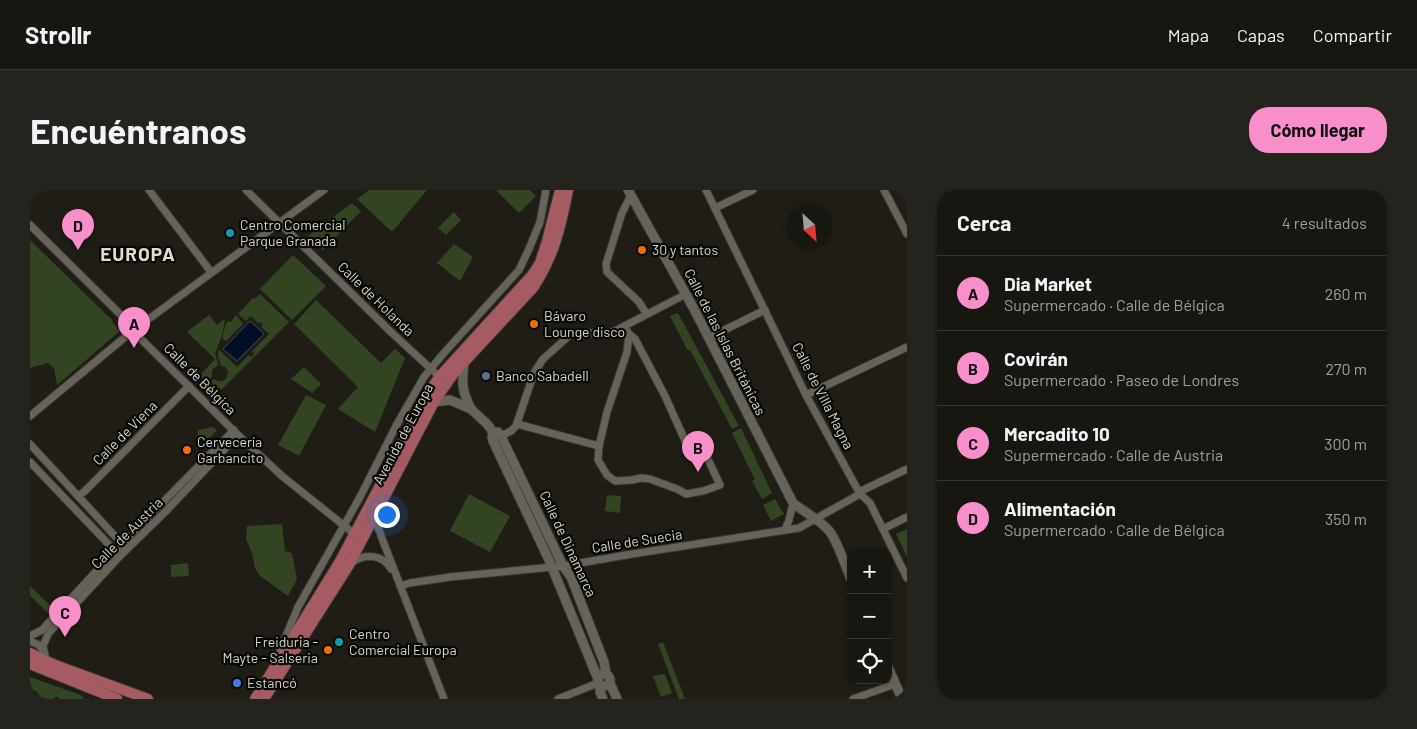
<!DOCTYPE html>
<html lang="es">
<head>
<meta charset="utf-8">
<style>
	:root { --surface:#181610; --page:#25231e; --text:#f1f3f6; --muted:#9f9f9f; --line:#363530; --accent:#f98fca }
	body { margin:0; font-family:Barlow,sans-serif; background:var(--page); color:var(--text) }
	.controls { position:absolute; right:15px; bottom:15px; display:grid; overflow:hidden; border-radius:10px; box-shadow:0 1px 4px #0004 }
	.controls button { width:45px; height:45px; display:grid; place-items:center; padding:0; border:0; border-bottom:1px solid var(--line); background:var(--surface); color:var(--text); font:25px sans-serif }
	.compass { position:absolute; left:757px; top:15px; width:45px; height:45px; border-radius:50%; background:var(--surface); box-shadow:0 1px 4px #0004; rotate:154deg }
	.you { position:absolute; left:356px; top:324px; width:18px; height:18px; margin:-12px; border:4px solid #fff; border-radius:50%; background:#1a73e8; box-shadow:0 0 0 8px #1a73e833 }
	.badge { display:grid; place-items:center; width:32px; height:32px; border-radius:50%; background:var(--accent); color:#111; font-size:16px; font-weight:700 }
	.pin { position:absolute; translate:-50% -41px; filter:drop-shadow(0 1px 2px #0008) }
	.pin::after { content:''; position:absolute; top:26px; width:18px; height:15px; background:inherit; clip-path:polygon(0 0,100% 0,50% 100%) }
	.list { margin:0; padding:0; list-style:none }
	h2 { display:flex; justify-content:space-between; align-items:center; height:65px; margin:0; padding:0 20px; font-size:21px }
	h2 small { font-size:16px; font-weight:400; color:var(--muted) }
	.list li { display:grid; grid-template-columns:32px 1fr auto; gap:15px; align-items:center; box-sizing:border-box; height:75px; padding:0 20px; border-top:1px solid var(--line) }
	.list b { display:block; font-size:19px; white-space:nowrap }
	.list p { margin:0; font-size:16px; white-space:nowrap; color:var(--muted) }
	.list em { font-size:16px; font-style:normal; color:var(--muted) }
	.icon { flex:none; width:28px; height:28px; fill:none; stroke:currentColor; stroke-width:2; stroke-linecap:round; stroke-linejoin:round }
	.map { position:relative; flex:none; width:877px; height:509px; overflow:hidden; border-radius:20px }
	header { display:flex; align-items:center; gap:30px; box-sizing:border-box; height:70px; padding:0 25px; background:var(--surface); border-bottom:1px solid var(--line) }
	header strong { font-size:24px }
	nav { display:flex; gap:28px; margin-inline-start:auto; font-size:18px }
	.intro { display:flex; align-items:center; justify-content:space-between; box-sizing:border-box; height:120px; padding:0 30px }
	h1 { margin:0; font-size:35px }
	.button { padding:12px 22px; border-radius:20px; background:var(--accent); color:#111; font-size:18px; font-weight:700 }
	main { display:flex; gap:30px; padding:0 30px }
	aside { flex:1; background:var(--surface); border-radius:20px; box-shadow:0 1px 4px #0004 }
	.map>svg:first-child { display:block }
</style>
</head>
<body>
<header>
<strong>Strollr</strong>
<nav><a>Mapa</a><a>Capas</a><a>Compartir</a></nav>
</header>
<div class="intro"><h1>Encuéntranos</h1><a class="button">Cómo llegar</a></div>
<main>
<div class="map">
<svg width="877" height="509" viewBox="0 0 877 509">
	<rect width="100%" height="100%" fill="#201d16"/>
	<g fill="#324422">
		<path d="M339 0H397L362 42 327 9Z"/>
		<path d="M466 0H500L506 6 489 23Z"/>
		<path d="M322 13 331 21 293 60 278 46Z"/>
		<path d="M424 22 431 30 416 45 408 38Z"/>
		<path d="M0 50 83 131 82 132 90 141 27 195 24 178 18 173 0 178Z"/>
		<path d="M424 54 443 67 430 91 407 73Z"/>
		<path d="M263 65 296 96 262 130 230 99Z"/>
		<path d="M230 104 259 132 188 203 169 186 185 169 157 142 179 125 187 135 195 128 193 142 185 164 188 173 187 176 182 180V187L180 188 181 191 184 189C189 193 194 192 197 187L198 181 195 177 191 176 188 167V159L207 177 219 165 221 167 224 164 222 161 239 144 231 137 233 134 230 132 228 133 221 126 216 131 208 124 223 108 225 109Z"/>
		<path d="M286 110 351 173 365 159 375 168 345 242 308 219 328 197 264 134Z"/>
		<path d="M648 123 709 236 702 239 660 160 658 161 640 126Z"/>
		<path d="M206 125 213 134 196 151 192 148 196 133 199 131 201 132Z"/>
		<path d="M274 177 291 194 282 203 261 189Z"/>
		<path d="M276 205 296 215 269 266 248 255Z"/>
		<path d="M182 237 187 240 171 257 167 253 168 240Z"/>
		<path d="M711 238 742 303 732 309 722 291 725 290 702 243Z"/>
		<path d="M439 304 480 326 460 362 420 341Z"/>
		<path d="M577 305 591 306 590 323 575 321Z"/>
		<path d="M745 309 754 324 741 331 733 315Z"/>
		<path d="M252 334 255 361 262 363 267 389 258 406 230 386 225 378 222 363 216 349 217 336Z"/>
		<path d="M877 339V367L866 344Z"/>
		<path d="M158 373 159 386 141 387V375Z"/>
		<path d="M0 396 24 419 19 424 0 406Z"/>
		<path d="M633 452 655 509H649L628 454Z"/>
		<path d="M635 484 642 503 631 507 623 486Z"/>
		<path d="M0 487 51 505 54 509H29L27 506 23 509H12L5 500 0 504Z"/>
	</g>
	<path fill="#000f26" stroke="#404a59" d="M220 131 234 144 207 171 193 159Z"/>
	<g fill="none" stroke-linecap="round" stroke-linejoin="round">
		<g stroke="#3b3834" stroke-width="9">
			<g id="minor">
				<path d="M119 0 181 82"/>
				<path d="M216 0 362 143 412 189"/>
				<path d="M676 0 776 205 830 304 840 313 877 388"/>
				<path d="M854 0 877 44"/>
				<path d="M601 5 592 23 576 74 577 82 609 112 616 123"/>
				<path d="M685 18 723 0"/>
				<path d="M0 35 104 138 110 148 208 245 252 286 327 346"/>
				<path d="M594 136 599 144 605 149 635 206 657 255 675 263 690 295 673 301 656 304 647 299 620 289 611 288 602 290 585 291 577 285 568 270 569 256 577 222 597 162 599 144"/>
				<path d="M678 148 735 120"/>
				<path d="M776 205 877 157"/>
				<path d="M0 226 100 143 104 138 116 131 294 0"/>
				<path d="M487 234 569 256"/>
				<path d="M471 246 481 241 486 236 504 183 513 169 540 145 549 143H571L583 142 656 104"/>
				<path d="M0 254 95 357"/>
				<path d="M0 272 88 364"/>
				<path d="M48 306 55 301 159 196"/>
				<path d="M346 325V332L353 351 414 509"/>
				<path d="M853 339 877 327"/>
				<path d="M755 340 759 330 763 313"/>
				<path d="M321 373C334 363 353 364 361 379"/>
				<path d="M370 396 380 393 420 387 533 376 602 364 769 338 830 304 833 300 877 279"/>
				<path d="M0 446 12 440 85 361 204 240"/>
				<path d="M0 451 9 455 13 461"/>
				<path d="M248 465 268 417 330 307 366 236 394 187 413 164 489 80 499 59 510 32 516 0"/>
				<path d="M16 470 13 456 18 444 90 366 136 321 208 245"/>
				<path d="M528 509 568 493"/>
				<path d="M823 509 865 494"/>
			</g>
		</g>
		<g stroke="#3b3834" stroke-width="11">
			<g id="tertiary">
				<path d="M598 0 664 119 763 313C775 323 790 329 800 342 807 351 816 377 821 389"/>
				<path d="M434 172C432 193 431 199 441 219"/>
				<path d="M404 212 420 210 441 219 457 234 464 243 468 242 471 246 533 376 541 387 574 472 576 484"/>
				<path d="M464 243 462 247 463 251 519 370 568 489"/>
				<path d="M858 477 872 509"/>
				<circle cx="574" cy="490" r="6"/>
				<path d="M580 493 587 509"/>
				<path d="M570 495V502L573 509"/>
			</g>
		</g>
		<g stroke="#3b3834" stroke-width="12">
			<g id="primary">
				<path d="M0 463 25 475 118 509"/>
				<path d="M0 474 87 509"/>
				<path d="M225 509 309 373 400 201 409 187 502 85 510 73 517 51 530 0"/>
				<path d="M234 509 319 375 404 212 424 183 503 98C524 67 531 36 538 0"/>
			</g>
		</g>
		<use href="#minor" stroke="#66635a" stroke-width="7"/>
		<use href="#tertiary" stroke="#66635a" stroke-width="9"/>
		<use href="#primary" stroke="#a45b61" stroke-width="10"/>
	</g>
	<g fill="#0f9aa8" stroke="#080705" stroke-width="2">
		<circle cx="200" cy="43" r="5"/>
		<circle cx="309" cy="452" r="5"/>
	</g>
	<g fill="#e8710a" stroke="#080705" stroke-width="2">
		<circle cx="612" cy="60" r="5"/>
		<circle cx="504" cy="134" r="5"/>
		<circle cx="157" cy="260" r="5"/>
		<circle cx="298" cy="460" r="5"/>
	</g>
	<circle fill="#5c6f8a" stroke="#080705" stroke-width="2" cx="456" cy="186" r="5"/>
	<circle fill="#3f7fe0" stroke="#080705" stroke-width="2" cx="207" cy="493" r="5"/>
	<g text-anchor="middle" stroke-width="4.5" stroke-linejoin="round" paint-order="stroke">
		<g font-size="14" fill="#d6d4cf" stroke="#080705" text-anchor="start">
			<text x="210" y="40">Centro Comercial<tspan x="210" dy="16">Parque Granada</tspan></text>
			<text x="622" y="65">30 y tantos</text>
			<text x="514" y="131">Bávaro<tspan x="514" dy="16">Lounge disco</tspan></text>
			<text x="466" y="191">Banco Sabadell</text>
			<text x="167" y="257">Cervecería<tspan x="167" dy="16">Garbancito</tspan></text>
			<text x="319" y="449">Centro<tspan x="319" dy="16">Comercial Europa</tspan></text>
			<text x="288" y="457" text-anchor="end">Freiduria -<tspan x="288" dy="16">Mayte - Salseria</tspan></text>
			<text x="217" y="498">Estancó</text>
		</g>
		<g font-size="14" fill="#d6d4cf" stroke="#080705">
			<text transform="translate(346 109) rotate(44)" y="5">Calle de Holanda</text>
			<text transform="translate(695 152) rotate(63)" y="5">Calle de las Islas Británicas</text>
			<text transform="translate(170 189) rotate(45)" y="5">Calle de Bélgica</text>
			<text transform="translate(793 206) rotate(63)" y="5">Calle de Villa Magna</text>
			<text transform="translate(95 243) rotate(-45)" y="5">Calle de Viena</text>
			<text transform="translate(373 244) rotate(-62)" y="5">Avenida de Europa</text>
			<text transform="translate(97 343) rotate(-45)" y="5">Calle de Austria</text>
			<text transform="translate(607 351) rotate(-9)" y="5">Calle de Suecia</text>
			<text transform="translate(538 354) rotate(65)" y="5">Calle de Dinamarca</text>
		</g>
		<g font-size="19" font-weight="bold" letter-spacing="1" fill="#e0dcd2" stroke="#080705">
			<text x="108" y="71">EUROPA</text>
		</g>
	</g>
</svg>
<div class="controls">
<button>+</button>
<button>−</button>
<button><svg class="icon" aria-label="locate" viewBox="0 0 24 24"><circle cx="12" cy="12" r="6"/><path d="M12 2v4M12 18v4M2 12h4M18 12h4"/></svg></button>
</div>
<svg class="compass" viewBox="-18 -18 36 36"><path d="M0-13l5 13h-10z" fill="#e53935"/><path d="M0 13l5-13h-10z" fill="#9f9f9f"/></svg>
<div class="you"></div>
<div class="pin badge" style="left:104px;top:158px">A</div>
<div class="pin badge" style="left:668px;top:282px">B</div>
<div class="pin badge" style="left:35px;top:447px">C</div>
<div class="pin badge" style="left:48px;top:60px">D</div>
</div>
<aside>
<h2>Cerca<small>4 resultados</small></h2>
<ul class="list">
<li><span class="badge">A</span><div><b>Dia Market</b><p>Supermercado · Calle de Bélgica</p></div><em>260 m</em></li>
<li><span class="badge">B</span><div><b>Covirán</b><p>Supermercado · Paseo de Londres</p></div><em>270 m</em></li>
<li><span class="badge">C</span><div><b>Mercadito 10</b><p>Supermercado · Calle de Austria</p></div><em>300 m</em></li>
<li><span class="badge">D</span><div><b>Alimentación</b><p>Supermercado · Calle de Bélgica</p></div><em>350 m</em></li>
</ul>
</aside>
</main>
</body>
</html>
